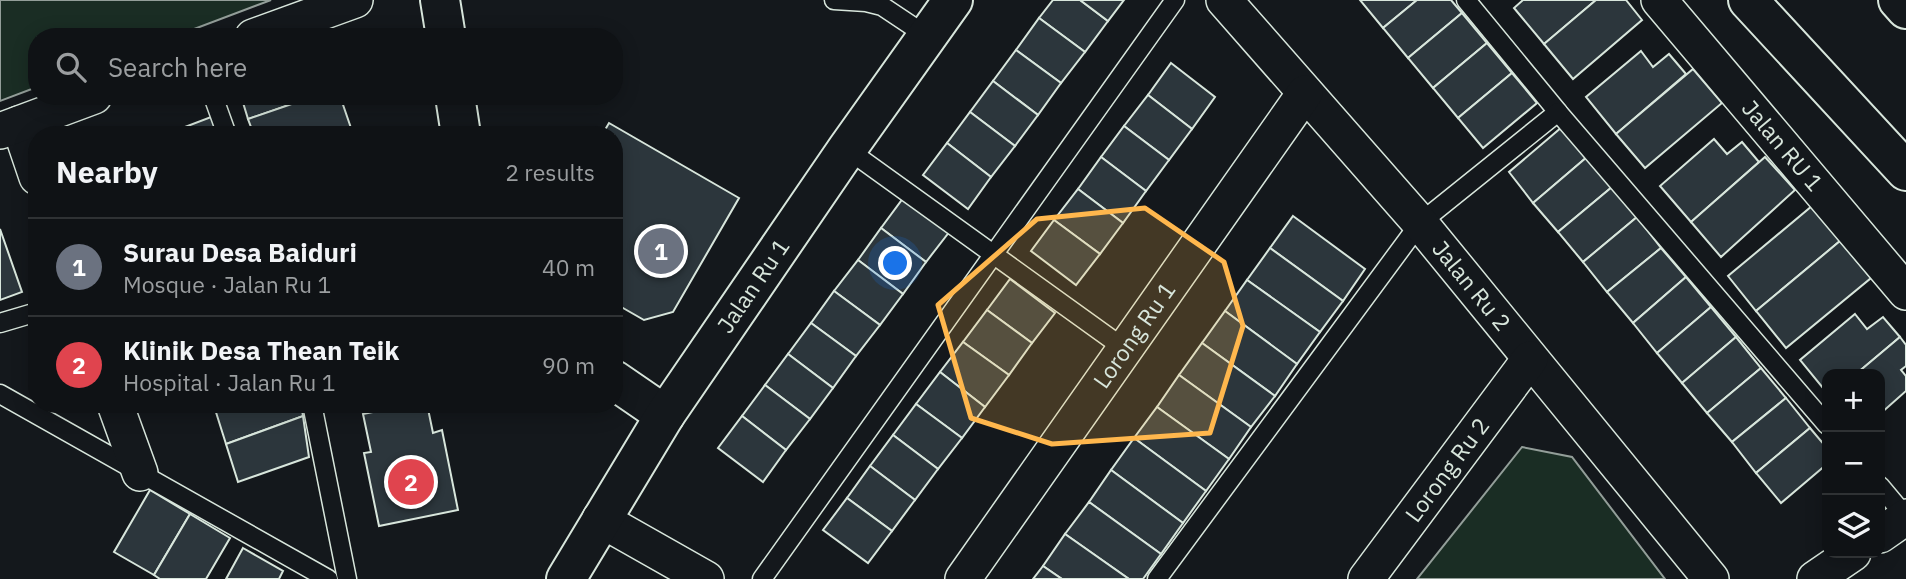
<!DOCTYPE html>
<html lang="en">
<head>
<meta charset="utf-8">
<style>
	:root { --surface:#0f1215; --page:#181b1e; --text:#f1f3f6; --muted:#9b9ea0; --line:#2f3234; --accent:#b45309 }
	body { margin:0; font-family:"IBM Plex Sans",sans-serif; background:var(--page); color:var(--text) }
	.controls { position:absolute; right:21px; bottom:21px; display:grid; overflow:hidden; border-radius:14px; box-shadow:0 4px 18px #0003 }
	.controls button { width:63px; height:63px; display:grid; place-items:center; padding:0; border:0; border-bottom:2px solid var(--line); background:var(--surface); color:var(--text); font:35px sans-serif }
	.you { position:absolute; left:896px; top:264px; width:24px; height:24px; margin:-18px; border:5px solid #fff; border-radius:50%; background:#1a73e8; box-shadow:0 0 0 10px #1a73e833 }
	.badge { display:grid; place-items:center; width:46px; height:46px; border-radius:50%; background:var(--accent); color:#fff; font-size:23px; font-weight:700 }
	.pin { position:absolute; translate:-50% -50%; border:4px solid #fff; box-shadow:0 2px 7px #0006 }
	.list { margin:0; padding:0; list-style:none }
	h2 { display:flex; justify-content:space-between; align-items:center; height:91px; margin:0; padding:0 28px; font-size:30px }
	h2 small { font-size:23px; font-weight:400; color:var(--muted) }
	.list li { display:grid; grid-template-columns:46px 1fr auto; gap:21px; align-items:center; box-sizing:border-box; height:98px; padding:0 28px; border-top:2px solid var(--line) }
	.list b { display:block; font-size:26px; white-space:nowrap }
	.list p { margin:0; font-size:23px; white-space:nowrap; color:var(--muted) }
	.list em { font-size:23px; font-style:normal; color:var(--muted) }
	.icon { flex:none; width:38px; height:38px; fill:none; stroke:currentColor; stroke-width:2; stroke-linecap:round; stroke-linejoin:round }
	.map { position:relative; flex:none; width:1906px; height:579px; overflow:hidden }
	.search { position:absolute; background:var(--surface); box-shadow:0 4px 18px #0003; left:28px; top:28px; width:595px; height:77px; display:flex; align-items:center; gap:18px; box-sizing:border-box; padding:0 24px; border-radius:28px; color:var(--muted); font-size:26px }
	.panel { position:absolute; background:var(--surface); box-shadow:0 4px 18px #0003; left:28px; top:126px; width:595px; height:287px; border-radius:28px }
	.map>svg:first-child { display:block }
</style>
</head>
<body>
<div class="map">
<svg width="1906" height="579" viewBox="0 0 1906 579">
	<rect width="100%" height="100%" fill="#14181c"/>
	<g fill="#1a2d24" stroke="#939e99" stroke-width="2">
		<path d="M0 0H271L173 37H37V87L0 101Z"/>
		<path d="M1522 447 1572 457 1665 579H1417Z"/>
	</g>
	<g fill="#2c363c" stroke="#d8e6dc" stroke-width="2">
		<path d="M1053 0H1080L1108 21 1085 52 1039 18Z"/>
		<path d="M1080 0H1124L1108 21Z"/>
		<path d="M1360 0H1417L1383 28Z"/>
		<path d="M1417 0H1451L1462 13 1408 58 1383 28Z"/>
		<path d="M1523 0H1596L1544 44 1514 8Z"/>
		<path d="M1596 0H1626L1642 20 1573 79 1544 44Z"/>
		<path d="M1462 13 1487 43 1433 88 1408 58Z"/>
		<path d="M1039 18 1085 52 1061 83 1016 50Z"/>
		<path d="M1487 43 1512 73 1458 118 1433 88Z"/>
		<path d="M1016 50 1061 83 1038 115 993 81Z"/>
		<path d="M1641 51 1653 67 1669 54 1686 74 1616 134 1586 97Z"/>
		<path d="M1171 63 1215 97 1192 129 1148 95Z"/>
		<path d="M1693 69 1722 103 1645 168 1616 134Z"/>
		<path d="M1512 73 1537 103 1483 148 1458 118Z"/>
		<path d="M993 81 1038 115 1015 146 970 112Z"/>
		<path d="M1148 95 1192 129 1169 160 1124 126Z"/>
		<path d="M241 96H315L248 119Z"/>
		<path d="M315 96H340L351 128 329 135H254L248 119Z"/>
		<path d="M970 112 1015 146 991 177 947 143Z"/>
		<path d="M211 117 218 135H164Z"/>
		<path d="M609 123 739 198 673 312 644 320 616 304 614 307V135H602Z"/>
		<path d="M1124 126 1169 160 1146 191 1101 157Z"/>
		<path d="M1562 127 1587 157 1533 203 1509 172Z"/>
		<path d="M1714 139 1727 154 1742 142 1759 162 1691 222 1660 186Z"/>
		<path d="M947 143 991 177 968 209 923 175Z"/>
		<path d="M1101 157 1146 191 1123 223 1078 189Z"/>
		<path d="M1587 157 1612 187 1558 232 1533 203Z"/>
		<path d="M1765 157 1795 190 1721 257 1691 222Z"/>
		<path d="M1612 187 1637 217 1583 262 1558 232Z"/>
		<path d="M1078 189 1123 223 1100 254 1054 220Z"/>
		<path d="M904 197 950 231 926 262 881 228Z"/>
		<path d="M1812 206 1840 241 1756 311 1728 276Z"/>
		<path d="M1293 216 1365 269 1343 301 1270 248Z"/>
		<path d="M1637 217 1661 248 1607 292 1583 262Z"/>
		<path d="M1054 220 1100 254 1076 285 1031 251Z"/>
		<path d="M881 228 926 262 903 294 858 260Z"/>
		<path d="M0 229 22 292 0 300Z"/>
		<path d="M1840 241 1871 278 1786 348 1756 311Z"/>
		<path d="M1270 248 1343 301 1320 332 1247 280Z"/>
		<path d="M1661 248 1686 277 1633 323 1607 292Z"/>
		<path d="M858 260 903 294 880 325 834 291Z"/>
		<path d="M1686 277 1711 307 1657 353 1633 323Z"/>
		<path d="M1010 279 1055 313 1032 343 987 310Z"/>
		<path d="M1247 280 1320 332 1297 364 1225 311Z"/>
		<path d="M834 291 880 325 856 356 811 323Z"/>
		<path d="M1711 307 1736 337 1682 383 1657 353Z"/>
		<path d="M987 310 1032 343 1009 375 963 342Z"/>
		<path d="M1225 311 1297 364 1275 396 1202 343Z"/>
		<path d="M1855 314 1867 329 1883 317 1900 337 1856 374H1827V393L1800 360Z"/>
		<path d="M811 323 856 356 833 388 788 354Z"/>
		<path d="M1736 337 1761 368 1707 413 1682 383Z"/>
		<path d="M1900 337 1906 345V366L1901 370 1906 376V391L1880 414V374H1856Z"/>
		<path d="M963 342 1009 375 985 407 940 372Z"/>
		<path d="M1202 343 1275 396 1251 427 1179 375Z"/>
		<path d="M788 354 833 388 810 419 765 385Z"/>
		<path d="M1761 368 1786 398 1732 442 1707 413Z"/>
		<path d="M940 372 985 407 962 438 916 404Z"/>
		<path d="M1179 375 1251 427 1229 459 1157 407Z"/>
		<path d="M765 385 810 419 786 450 742 416Z"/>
		<path d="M1786 398 1810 428 1756 473 1732 442Z"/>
		<path d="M220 404H301L303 416 226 444 214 406Z"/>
		<path d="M412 404H427L433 433 442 430 458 510 379 526 364 453 371 452 363 414Z"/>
		<path d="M916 404 962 438 938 469 893 435Z"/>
		<path d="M1157 407 1229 459 1206 491 1134 438Z"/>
		<path d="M303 416 309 457 238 482 226 444Z"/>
		<path d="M742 416 786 450 763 482 718 448Z"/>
		<path d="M1810 428 1827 448V464L1781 503 1756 473Z"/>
		<path d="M893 435 938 469 915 500 870 466Z"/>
		<path d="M1134 438 1206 491 1183 523 1111 470Z"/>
		<path d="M870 466 915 500 892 531 847 498Z"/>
		<path d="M1111 470 1183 523 1161 554 1089 502Z"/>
		<path d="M150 490 190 514 154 575 114 552Z"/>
		<path d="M847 498 892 531 868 563 823 530Z"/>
		<path d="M1089 502 1161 554 1143 579H1129L1065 534Z"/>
		<path d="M190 514 230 538 206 579H160L154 575Z"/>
		<path d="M1065 534 1129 579H1062L1043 566Z"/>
		<path d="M243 548 283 571 279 579H226Z"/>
		<path d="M1043 566 1062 579H1033Z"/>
	</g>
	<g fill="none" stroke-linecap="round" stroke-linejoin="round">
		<g stroke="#d8e6dc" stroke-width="21">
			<g id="lane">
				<path d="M834 0 866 2 882 6 927 36"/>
				<path d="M1466 0 1558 112 1827 425"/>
				<path d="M213 96 227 135"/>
				<path d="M847 149 1125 349"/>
				<path d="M0 323 37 312"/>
				<path d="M0 394 328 579"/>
				<path d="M312 404 347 579"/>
				<path d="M1880 486 1906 517"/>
				<path d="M762 579 1175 0"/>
				<path d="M1157 579 1420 223 1558 112"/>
			</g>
		</g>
		<g stroke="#d8e6dc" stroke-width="38">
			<g id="street">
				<path id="s1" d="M1224 0 1420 223 1711 579"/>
				<path id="s2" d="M1659 0 1906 292"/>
				<path d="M253 37 355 0"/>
				<path d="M19 124 37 177"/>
				<path d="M0 131 94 96"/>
				<path d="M115 404 140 473"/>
				<path d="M600 519 706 579"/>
				<path d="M1880 535 1906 517"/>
				<path id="s3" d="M963 579 1305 93"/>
				<path id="s4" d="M1366 579 1530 359"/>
				<path d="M1815 579 1853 553"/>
			</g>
		</g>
		<g stroke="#d8e6dc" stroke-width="42">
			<g id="secondary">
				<path d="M440 0 446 37"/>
				<path d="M455 96 461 135"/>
				<path d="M614 380 665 415"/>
				<path id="s5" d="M566 579 665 415 847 149 953 0"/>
			</g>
		</g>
		<g stroke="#d8e6dc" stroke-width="42">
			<g id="primary">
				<path d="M1748 0 1906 171"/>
				<path d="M1898 0 1906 9"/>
			</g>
		</g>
		<use href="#lane" stroke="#14181c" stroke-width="18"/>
		<use href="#street" stroke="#14181c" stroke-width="35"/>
		<use href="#secondary" stroke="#14181c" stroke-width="38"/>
		<use href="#primary" stroke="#14181c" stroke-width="38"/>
	</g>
	<path fill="#ffb74d" fill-opacity="0.2" stroke="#ffb74d" stroke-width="5" stroke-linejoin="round" d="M1145 208 1224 262 1243 326 1210 433 1052 444 971 418 938 305 1037 219Z"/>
	<g text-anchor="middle" stroke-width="5" stroke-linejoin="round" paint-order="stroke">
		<g font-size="23" fill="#d8e6dc" stroke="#14181c">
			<text dy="8" stroke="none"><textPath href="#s2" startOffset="191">Jalan RU 1</textPath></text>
			<text dy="8" stroke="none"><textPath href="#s5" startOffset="348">Jalan Ru 1</textPath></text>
			<text dy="8" stroke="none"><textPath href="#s1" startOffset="378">Jalan Ru 2</textPath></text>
			<text dy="8" stroke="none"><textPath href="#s3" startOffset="298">Lorong Ru 1</textPath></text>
			<text dy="8" stroke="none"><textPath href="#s4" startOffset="136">Lorong Ru 2</textPath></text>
		</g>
	</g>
</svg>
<div class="controls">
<button>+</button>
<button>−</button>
<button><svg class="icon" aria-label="layers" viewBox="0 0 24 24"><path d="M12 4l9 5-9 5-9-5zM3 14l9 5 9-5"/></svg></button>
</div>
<div class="you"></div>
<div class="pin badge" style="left:661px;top:251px;background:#6b7280">1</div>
<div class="pin badge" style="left:411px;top:482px;background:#e0444e">2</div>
<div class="search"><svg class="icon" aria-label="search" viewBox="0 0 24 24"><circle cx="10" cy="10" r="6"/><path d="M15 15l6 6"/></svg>Search here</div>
<section class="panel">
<h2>Nearby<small>2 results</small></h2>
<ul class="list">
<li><span class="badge" style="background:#6b7280">1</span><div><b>Surau Desa Baiduri</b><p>Mosque · Jalan Ru 1</p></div><em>40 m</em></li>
<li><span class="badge" style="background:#e0444e">2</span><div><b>Klinik Desa Thean Teik</b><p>Hospital · Jalan Ru 1</p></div><em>90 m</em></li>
</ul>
</section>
</div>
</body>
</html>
